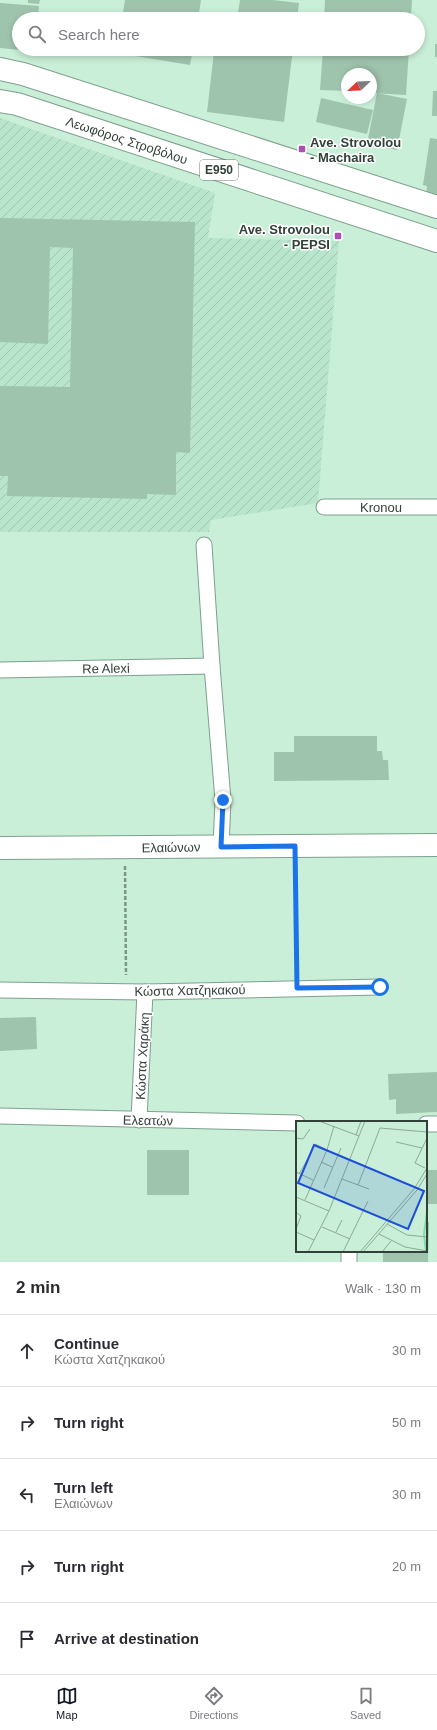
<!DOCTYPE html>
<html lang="en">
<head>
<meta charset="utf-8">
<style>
	:root { --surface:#fff; --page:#f2f2f3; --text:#2b2b33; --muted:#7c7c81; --line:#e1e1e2; --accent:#111827 }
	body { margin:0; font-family:Helvetica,sans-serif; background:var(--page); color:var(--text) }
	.compass { position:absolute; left:341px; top:68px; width:36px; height:36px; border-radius:50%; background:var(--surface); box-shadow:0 2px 6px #0003; rotate:247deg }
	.stop { position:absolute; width:12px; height:12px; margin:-9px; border:3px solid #1a73e8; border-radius:50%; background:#fff }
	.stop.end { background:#1a73e8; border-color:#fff; box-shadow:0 1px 4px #0008 }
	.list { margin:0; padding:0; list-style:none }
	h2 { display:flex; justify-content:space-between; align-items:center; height:52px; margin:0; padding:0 16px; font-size:17px }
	h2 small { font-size:13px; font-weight:400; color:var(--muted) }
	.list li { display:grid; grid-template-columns:26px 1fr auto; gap:12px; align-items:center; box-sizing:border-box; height:72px; padding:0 16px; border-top:1px solid var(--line) }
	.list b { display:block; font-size:15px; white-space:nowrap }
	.list p { margin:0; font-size:13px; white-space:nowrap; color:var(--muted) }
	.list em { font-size:13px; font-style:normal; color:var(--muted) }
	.icon { flex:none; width:22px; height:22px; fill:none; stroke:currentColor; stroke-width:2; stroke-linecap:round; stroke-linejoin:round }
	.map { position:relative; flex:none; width:437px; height:1262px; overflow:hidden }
	.search { position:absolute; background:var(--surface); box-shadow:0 2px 6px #0003; left:12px; right:12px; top:12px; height:44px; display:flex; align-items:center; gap:10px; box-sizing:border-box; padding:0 14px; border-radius:22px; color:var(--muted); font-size:15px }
	.sheet { height:412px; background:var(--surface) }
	nav { display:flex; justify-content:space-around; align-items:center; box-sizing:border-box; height:56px; border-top:1px solid var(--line); background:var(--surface); font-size:11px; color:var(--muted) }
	nav a { display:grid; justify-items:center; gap:2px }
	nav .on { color:var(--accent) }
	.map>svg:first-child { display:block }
</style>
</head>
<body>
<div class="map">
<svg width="437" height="1262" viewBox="0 0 437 1262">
	<defs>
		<pattern id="industrial-furrows" width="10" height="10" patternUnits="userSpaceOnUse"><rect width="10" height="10" fill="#b8e5cb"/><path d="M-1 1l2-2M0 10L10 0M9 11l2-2" fill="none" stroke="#9fc6af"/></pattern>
	</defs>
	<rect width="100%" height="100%" fill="#c9efd8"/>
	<path fill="url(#industrial-furrows)" d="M0 118 215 193 208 238 339 241 318 503 211 520 209 532H0Z"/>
	<g fill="#9fc4ae">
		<path d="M28 0H40L39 4 28 3Z"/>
		<path d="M125 0H201L198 19H122Z"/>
		<path d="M240 0H273L299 3 297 19H237Z"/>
		<path d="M325 0H412L411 19H324Z"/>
		<path d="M0 3 39 6 38 19H19V50L0 48Z"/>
		<rect x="435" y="44" width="2" height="13"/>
		<path d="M118 49H193L190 65 117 53Z"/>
		<path d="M234 49H293L284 122 207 112 214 52 233 55Z"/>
		<path d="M323 49H409L406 95 371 93V74H347V91L320 90Z"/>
		<path d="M433 91H437V116H432Z"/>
		<path d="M377 93 407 99 397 150 367 144Z"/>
		<path d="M321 98 373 110 367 134 316 122Z"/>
		<path d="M430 138 437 139V200L426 199 427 186 423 185Z"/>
		<path d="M0 218 195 222 190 453 176 452V495L147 494V499L7 496 8 476H0V386L70 387 73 248 50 247 48 344 0 342Z"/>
		<path d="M294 736H377V751H382L383 760H388L389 780 274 781V752H294Z"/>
		<path d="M36 1017 37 1049 0 1051V1018Z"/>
		<path d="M437 1072V1112L396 1114V1099L389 1100 388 1074Z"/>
		<rect x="147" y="1150" width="42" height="45"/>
		<rect x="426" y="1170" width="11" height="34"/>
		<path d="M426 1222H429L428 1262H383V1251H426Z"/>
	</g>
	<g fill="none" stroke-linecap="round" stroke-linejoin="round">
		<g stroke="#7da08c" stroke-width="17">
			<g id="street">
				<path d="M324 507H437"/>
				<path d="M204 545 212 666 223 800 221 847"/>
				<path d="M0 670 212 666"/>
				<path d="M0 990 145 992 380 987"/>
				<path d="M0 1116 297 1123"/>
				<path d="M139 1120 145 992"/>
				<path d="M426 1124H437"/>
				<path d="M349 1262V1251"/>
			</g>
		</g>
		<g stroke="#7da08c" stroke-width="24">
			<path id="secondary" d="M0 848 437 845"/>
		</g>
		<g stroke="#7da08c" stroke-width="24">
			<g id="primary">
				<path d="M0 69 23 74 437 207"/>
				<path d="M0 101 17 104 437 241"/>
			</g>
		</g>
		<g stroke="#7c9686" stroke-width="2.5" stroke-dasharray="4 2" stroke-linecap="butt">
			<path d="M296 865 297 972"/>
			<path d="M125 866 126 975"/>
		</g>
		<use href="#street" stroke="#fff" stroke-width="15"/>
		<use href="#secondary" stroke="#fff" stroke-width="22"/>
		<use href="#primary" stroke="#fff" stroke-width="22"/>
	</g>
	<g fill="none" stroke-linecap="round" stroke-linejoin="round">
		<path stroke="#1a73e8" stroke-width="5" d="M223 800 221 847 295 846 297 988 380 987"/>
	</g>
	<g fill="#ac4eb7" stroke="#fff" stroke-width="1.5">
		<rect x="298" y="145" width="8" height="8" rx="2"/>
		<rect x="334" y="232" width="8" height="8" rx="2"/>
	</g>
	<g text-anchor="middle" stroke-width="3" stroke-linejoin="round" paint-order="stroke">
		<rect fill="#fff" stroke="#707a74" stroke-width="1" x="200" y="160" width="38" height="20" rx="3"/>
		<g font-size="12" font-weight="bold" fill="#324138">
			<text x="219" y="174">E950</text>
		</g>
		<g font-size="13" fill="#324138" stroke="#fff">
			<text transform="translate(127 140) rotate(18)" y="5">Λεωφόρος Στροβόλου</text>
			<text x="381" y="512">Kronou</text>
			<text transform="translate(106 668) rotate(-1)" y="5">Re Alexi</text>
			<text transform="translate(171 847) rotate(-1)" y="5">Ελαιώνων</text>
			<text transform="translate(190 990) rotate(-1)" y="5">Κώστα Χατζηκακού</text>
			<text transform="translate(142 1056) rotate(-87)" y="5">Κώστα Χαράκη</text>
			<text transform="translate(148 1120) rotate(1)" y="5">Ελεατών</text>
		</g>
		<g font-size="13" font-weight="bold" fill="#324138" stroke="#fff" text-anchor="start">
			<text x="310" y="147">Ave. Strovolou<tspan x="310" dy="15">- Machaira</tspan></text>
			<text x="330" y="234" text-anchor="end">Ave. Strovolou<tspan x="330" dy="15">- PEPSI</tspan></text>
		</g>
	</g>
	<g transform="translate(296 1121)">
		<rect width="131" height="131" fill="#c9efd8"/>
		<path fill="none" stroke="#80dbab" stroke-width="2" d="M130 131 128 113 131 91"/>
		<path fill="none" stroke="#8da998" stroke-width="1" d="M23 0 63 15M60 14 65 0M0 17 7 18 14 8M100 21 126 27M19 23 31 29M25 41 36 46M129 47 119 42 131 17M0 51 17 59M3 53 14 34M46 58 73 68M62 64 84 7 131 11M28 67 45 27M0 76 33 90M9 79 31 29 38 5M0 91 5 95 0 108M91 103 111 114 131 116M26 106 54 118M0 111 18 119M40 111 46 99M83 113 109 126 131 130M12 131 33 90 69 0M47 131 72 80M64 131 118 68 131 47M67 131 121 69 131 53M86 131 95 120"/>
		<path fill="#1d4ed8" fill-opacity="0.15" stroke="#1d4ed8" stroke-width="2" d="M18 24 128 70 112 108 2 62Z"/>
		<rect width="131" height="131" fill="none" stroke="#324138" stroke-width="2"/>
	</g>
</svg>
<svg class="compass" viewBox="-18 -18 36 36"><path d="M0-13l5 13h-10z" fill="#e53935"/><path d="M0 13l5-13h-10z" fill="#7c7c81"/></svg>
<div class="stop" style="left:380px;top:987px"></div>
<div class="stop end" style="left:223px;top:800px"></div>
<div class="search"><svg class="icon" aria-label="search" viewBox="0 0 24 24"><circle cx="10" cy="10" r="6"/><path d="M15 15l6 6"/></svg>Search here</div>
</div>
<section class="sheet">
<h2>2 min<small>Walk · 130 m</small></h2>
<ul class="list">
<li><svg class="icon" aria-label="ahead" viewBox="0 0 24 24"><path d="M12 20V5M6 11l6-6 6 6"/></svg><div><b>Continue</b><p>Κώστα Χατζηκακού</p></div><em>30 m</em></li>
<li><svg class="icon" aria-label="right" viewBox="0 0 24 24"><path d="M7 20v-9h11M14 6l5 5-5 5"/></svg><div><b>Turn right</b></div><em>50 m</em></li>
<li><svg class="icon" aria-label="left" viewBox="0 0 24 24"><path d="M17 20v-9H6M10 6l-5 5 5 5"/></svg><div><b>Turn left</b><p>Ελαιώνων</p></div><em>30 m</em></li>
<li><svg class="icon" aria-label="right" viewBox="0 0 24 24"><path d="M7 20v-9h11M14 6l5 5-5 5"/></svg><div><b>Turn right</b></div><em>20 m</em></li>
<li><svg class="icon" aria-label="arrive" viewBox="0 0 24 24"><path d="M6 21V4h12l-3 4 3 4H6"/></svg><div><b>Arrive at destination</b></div></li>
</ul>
</section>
<nav>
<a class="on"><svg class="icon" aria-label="map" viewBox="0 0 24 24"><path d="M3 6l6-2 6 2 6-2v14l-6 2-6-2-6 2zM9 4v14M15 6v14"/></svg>Map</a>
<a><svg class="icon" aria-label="directions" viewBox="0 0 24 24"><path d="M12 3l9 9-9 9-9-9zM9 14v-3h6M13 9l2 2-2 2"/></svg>Directions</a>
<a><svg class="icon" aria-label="saved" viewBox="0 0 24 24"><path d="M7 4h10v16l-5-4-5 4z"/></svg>Saved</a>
</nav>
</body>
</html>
